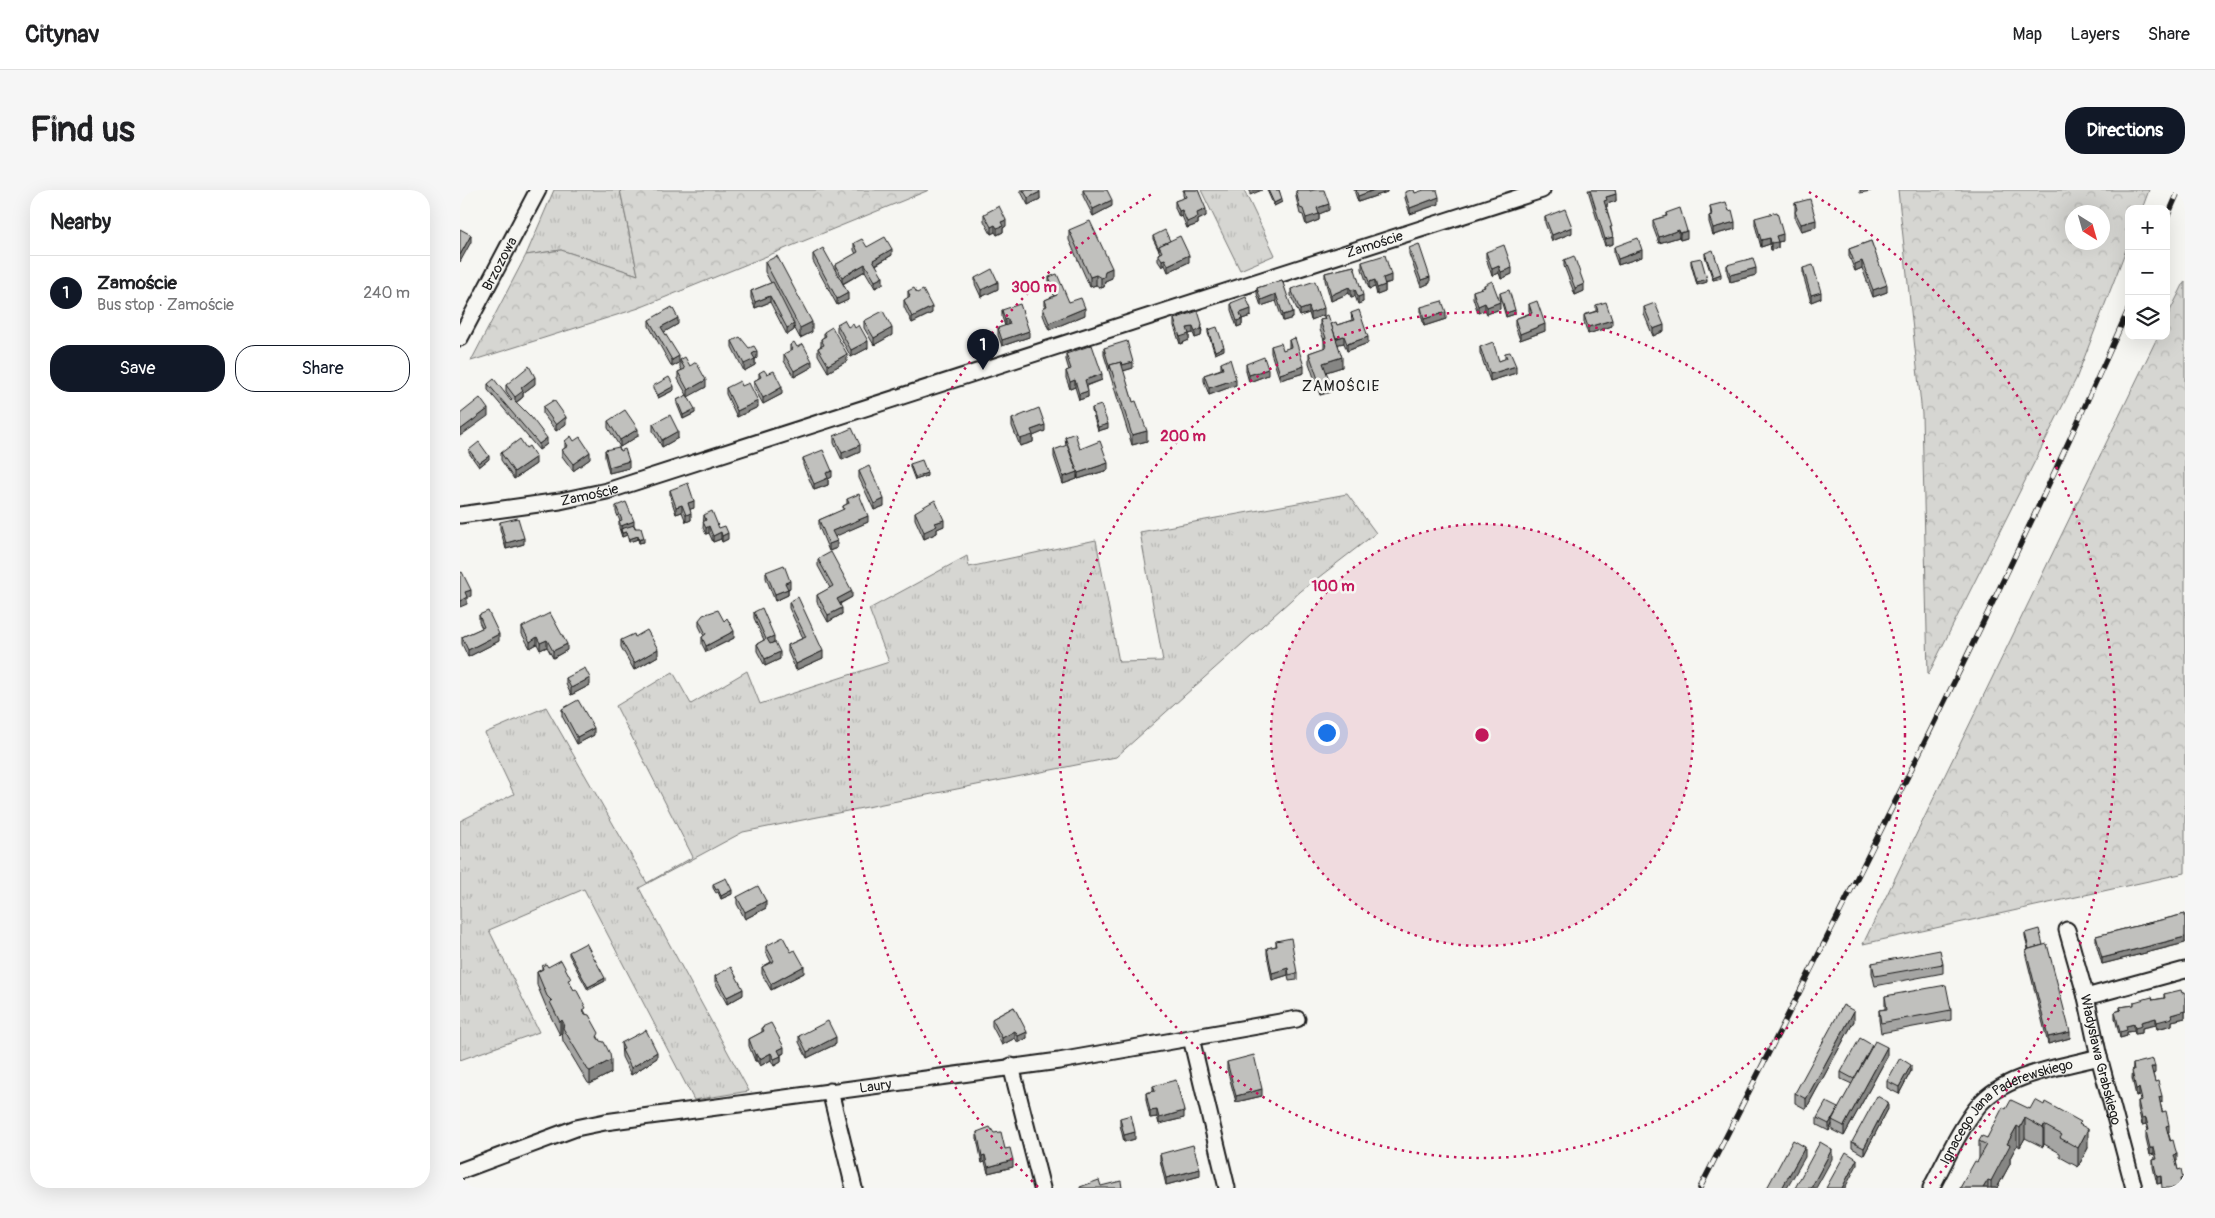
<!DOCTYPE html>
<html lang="en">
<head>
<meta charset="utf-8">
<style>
	:root { --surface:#fff; --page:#f6f6f6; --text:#202124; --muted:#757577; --line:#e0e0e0; --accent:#111827 }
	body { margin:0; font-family:Pangolin,sans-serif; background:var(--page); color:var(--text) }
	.controls { position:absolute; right:15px; top:15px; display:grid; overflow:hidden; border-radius:10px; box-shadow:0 5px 20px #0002 }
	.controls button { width:45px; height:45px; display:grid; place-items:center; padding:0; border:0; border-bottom:1px solid var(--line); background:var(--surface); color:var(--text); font:25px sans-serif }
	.compass { position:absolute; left:1605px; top:15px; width:45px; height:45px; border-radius:50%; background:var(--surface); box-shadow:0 5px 20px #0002; rotate:143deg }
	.you { position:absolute; left:866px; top:542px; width:18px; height:18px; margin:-12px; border:4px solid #fff; border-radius:50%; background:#1a73e8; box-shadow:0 0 0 8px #1a73e833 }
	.badge { display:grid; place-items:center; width:32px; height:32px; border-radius:50%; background:var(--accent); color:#fff; font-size:16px; font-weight:700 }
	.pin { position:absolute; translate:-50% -41px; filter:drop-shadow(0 1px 2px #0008) }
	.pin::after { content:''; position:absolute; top:26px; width:18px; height:15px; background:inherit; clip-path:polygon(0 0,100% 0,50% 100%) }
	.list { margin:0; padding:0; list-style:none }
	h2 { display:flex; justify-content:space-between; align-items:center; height:65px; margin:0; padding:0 20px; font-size:21px }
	h2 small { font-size:16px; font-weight:400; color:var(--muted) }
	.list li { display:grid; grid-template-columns:32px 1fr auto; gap:15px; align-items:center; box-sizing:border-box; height:75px; padding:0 20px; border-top:1px solid var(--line) }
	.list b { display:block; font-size:19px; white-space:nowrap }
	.list p { margin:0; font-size:16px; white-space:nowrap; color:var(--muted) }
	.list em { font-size:16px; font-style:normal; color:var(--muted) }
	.actions { display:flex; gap:10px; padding:15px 20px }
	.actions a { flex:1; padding:11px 0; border:1px solid var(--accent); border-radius:20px; text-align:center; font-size:18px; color:var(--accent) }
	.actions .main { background:var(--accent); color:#fff }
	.icon { flex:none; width:28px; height:28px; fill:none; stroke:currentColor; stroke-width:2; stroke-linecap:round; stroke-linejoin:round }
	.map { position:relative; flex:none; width:1725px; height:998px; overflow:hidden; border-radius:20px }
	header { display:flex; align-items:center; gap:30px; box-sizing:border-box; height:70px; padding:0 25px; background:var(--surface); border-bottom:1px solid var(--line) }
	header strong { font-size:24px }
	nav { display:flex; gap:28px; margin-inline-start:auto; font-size:18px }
	.intro { display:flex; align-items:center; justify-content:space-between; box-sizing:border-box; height:120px; padding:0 30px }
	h1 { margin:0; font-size:35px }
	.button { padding:12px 22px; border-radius:20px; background:var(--accent); color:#fff; font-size:18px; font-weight:700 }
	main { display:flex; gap:30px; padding:0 30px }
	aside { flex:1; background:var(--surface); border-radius:20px; box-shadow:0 5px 20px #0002 }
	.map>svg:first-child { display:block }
</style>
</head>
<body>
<header>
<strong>Citynav</strong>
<nav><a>Map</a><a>Layers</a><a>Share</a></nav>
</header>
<div class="intro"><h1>Find us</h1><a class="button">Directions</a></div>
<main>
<aside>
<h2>Nearby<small></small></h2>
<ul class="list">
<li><span class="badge">1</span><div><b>Zamoście</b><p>Bus stop · Zamoście</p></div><em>240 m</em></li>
</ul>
<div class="actions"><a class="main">Save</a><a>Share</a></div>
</aside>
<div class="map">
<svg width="1725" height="998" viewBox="0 0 1725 998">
	<defs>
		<pattern id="grass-tufts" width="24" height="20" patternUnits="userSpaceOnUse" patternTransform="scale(1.25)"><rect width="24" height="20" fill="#d6d6d2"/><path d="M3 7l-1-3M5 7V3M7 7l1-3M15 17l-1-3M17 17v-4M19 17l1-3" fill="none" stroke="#b7b7b4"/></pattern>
		<pattern id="forest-crowns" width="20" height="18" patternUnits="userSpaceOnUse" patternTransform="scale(1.25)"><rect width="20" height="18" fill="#d6d6d2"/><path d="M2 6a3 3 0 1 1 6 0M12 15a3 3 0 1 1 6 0" fill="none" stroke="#b7b7b4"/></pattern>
	</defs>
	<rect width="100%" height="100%" fill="#f6f6f2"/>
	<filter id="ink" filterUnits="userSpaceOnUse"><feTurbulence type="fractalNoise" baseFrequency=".02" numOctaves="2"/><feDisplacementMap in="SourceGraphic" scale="10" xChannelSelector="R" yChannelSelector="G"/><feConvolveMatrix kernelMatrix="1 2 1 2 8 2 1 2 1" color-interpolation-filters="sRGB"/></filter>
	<g filter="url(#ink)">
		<g fill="url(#grass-tufts)" stroke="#797977">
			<path d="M94 0H160L178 85 101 60 66 65Z"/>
			<path d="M741 0H784L815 65 780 80Z"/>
			<path d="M887 304 916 343 841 401 656 567 283 642 179 698 289 901 234 910 124 699 29 740 79 842 0 870V631L54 604 25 543 86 517 187 693 233 667 156 516 213 482 231 514 287 481 300 514 429 472 409 419 507 366 509 377 636 350 659 472 703 471 680 342Z"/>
		</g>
		<g fill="url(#forest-crowns)" stroke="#797977" fill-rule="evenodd">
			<path d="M160 0H469L179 118 11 171 66 65 101 60 178 85Z"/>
			<path d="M1438 0H1689L1682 19H1669V52L1616 189 1468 485 1462 224ZM1642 22V52H1612V22Z"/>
			<path d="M1725 91V683L1403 754 1698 146H1706V129Z"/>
		</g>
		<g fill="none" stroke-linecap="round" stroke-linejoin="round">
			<g stroke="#1c1c1c" stroke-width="19">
				<g id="minor">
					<path id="s1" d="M0 148 78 0"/>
					<path id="s2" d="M0 325 100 311 147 301 1082 0"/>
					<path id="s3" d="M1607 740 1626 807 1639 867 1674 998"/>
					<path d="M1626 807 1725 780"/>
					<path d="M731 848 767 998"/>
					<path d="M551 876 582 998"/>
					<path d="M370 901 394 998"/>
					<path id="s4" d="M0 981 116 938 145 932 599 871 837 829"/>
					<path id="s5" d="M1471 998C1486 970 1499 939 1519 915 1545 884 1602 877 1639 867"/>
				</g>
			</g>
			<use href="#minor" stroke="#f6f6f2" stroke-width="15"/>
			<g stroke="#1c1c1c" stroke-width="5.5">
				<g id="rail">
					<path d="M1706 30 1719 0"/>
					<path d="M1240 998C1388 707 1537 416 1669 118"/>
				</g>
			</g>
			<use href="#rail" stroke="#f6f6f2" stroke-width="4" stroke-dasharray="11" stroke-linecap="butt"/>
		</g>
		<g fill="#a5a5a3" stroke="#1c1c1c">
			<path d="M560 0H579L580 9 568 15Z"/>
			<path d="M623 0 652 16 633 26 623 6Z"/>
			<path d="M723 0H738L746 26 738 30V34L727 38 722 26 719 27 715 18V11L724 8 723 5Z"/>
			<path d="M807 0H819L822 12 814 16Z"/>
			<path d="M894 0H927V2L898 12Z"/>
			<path d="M1128 0H1155L1156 11 1147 14V17H1146L1152 43 1153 54 1145 56Z"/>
			<path d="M1400 0H1411V1L1400 3Z"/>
			<path d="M836 1H850L869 20 859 24V30L846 35 843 25 840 24 836 7Z"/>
			<path d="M945 2 955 3 979 14 950 24 945 8Z"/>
			<path d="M1335 13 1356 37 1341 41 1335 29Z"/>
			<path d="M1250 16 1269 21 1275 39 1253 45 1249 32V26L1251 25Z"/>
			<path d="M1206 23 1227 48 1220 50 1219 47 1199 53 1193 37V30L1206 26Z"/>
			<path d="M524 24 546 36 543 38V42L537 45 535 42 531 44 524 31Z"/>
			<path d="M1085 27 1112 43 1092 51 1085 33Z"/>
			<path d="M1295 28 1323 51 1318 52V58L1311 60 1310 54 1301 57 1295 35Z"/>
			<path d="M609 40 652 88 645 91 644 97 641 98 636 95 630 97 609 50Z"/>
			<path d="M693 46 710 51 729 72 708 82 705 75 702 77 698 71V64L700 63 693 49Z"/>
			<path d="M1411 51 1427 102 1413 107 1402 78 1395 81 1389 66V59Z"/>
			<path d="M394 53 432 65 416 75 423 94 415 98 405 81 383 94 388 110 377 115 353 71V64L375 81V75L396 64 394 60Z"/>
			<path d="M1154 57 1182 67 1158 75 1154 64Z"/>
			<path d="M949 58 970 93 961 97 949 64Z"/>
			<path d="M1026 62 1052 84 1041 89 1039 83 1032 86 1026 68Z"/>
			<path d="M1245 63 1261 88 1253 90 1245 66Z"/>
			<path d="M1104 70 1124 101 1115 105 1104 76Z"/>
			<path d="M1231 70 1247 92 1237 95 1231 74Z"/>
			<path d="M305 72 352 142 340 148 334 137V140L327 145 310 112 295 118 291 108V101L311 93 305 82Z"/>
			<path d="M902 72 931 92 925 94V102L917 105 915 97 909 99 902 79Z"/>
			<path d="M1267 75 1296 85 1270 92 1267 82Z"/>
			<path d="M894 76 903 112 898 114 895 106 891 107 889 103 871 111 865 90V83Z"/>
			<path d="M1343 78 1361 108 1351 112 1343 85Z"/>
			<path d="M589 87 609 112 625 125 589 140 583 125V118L585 117V110L594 106 589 94Z"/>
			<path d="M515 88 538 99 521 107 515 94Z"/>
			<path d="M822 90 833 128 823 131 816 111 801 116 797 104V98Z"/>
			<path d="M1024 95 1040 119 1027 124 1025 120 1018 123 1013 108V101L1024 98Z"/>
			<path d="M831 99 864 125 851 130 849 123 840 126 831 106Z"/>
			<path d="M448 101 457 103 472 123 452 133 444 117V110L448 108Z"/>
			<path d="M1040 103 1055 124 1046 127 1040 107Z"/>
			<path d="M771 113 791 126 782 129V135L777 137 771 120Z"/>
			<path d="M1069 114 1085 141 1060 150 1055 136V129L1070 123 1069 121Z"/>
			<path d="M1136 115 1152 136 1128 144 1124 132V125L1136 121Z"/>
			<path d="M961 117 986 129 964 136 961 124Z"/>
			<path d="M1184 117 1204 141 1193 146 1184 124Z"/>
			<path d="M542 120 569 147 542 156 538 145V138L545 136 542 127Z"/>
			<path d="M891 123 908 153 887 161 884 153 878 154 882 177 866 182 870 202 860 205 849 173V163L864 158V150L860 140V130L864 129V126L871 134 877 135 892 130Z"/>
			<path d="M714 129 742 140 741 146 735 148 733 143 729 144V150L720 154 714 136Z"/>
			<path d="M189 130 218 134 204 142 219 173 212 177 189 136Z"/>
			<path d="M404 131 432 145 414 155 404 138Z"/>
			<path d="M377 134 388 137 408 158 391 167 377 141Z"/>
			<path d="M748 140 764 160 755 164 748 143Z"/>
			<path d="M364 142 387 171 368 182 358 165V158L361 156V149L364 147Z"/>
			<path d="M829 150 844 183 820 190 811 163V156L823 160 829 158Z"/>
			<path d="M272 151 297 168 295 169V175L284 181 272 157Z"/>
			<path d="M330 155 352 177 334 187 324 171V164L330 161Z"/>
			<path d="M1020 157 1039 171 1045 169V163L1056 183 1030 191 1020 163Z"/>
			<path d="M644 158 673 178 663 181 673 212 687 251 672 255 644 165Z"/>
			<path d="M606 164 642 190 627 196 628 207 619 210 615 197 610 199 606 188V181L609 180 606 170Z"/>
			<path d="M220 170 230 176 246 197 228 206 235 223 223 229 217 214V210L227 205 218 189V182L222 180 220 177Z"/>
			<path d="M761 173 776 195 749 205 744 191V185L761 179Z"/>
			<path d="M786 174 808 185 789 192 786 181Z"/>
			<path d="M299 183 307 184 322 204 303 214 294 198V191L299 188Z"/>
			<path d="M28 194 51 211 52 210 46 201V195L75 194 63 203V207L56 213 87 254 79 260 28 200Z"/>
			<path d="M193 196 214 200 198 208 193 199Z"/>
			<path d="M282 196 298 217 277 227 266 204V198Z"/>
			<path d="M83 217 106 234 96 241 83 224Z"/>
			<path d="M632 218 648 238 638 241 632 221Z"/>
			<path d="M552 229 585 241 573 246V252L560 256 552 236Z"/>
			<path d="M148 231 178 246 160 257 148 238Z"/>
			<path d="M193 234 218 248 202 257 193 241Z"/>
			<path d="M374 246 400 262 382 270 374 253Z"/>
			<path d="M605 247 620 259 648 280 618 289 617 285V289L603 294 594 267V260L606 256Z"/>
			<path d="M105 251H114L130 269 113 281 102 266V260L105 258Z"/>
			<path d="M66 258 76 274 54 289 41 270V263Z"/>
			<path d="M9 260 29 269 19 277 9 263Z"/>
			<path d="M145 260 160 261 169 278 149 283 145 267Z"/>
			<path d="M343 268 372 287 368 289V295L354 300 343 275Z"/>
			<path d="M450 274 467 286 455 290 450 277Z"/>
			<path d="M399 281 424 316 414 320 399 288Z"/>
			<path d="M210 300 234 318 230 319 231 330 226 332 222 322 216 324 210 306Z"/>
			<path d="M387 309 408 332 375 346 377 358 369 361 359 337V330L383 320V316L387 314Z"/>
			<path d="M156 316 174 335 184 352 179 353 178 349 169 352 167 345 162 347 159 338V331H160L156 322Z"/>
			<path d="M455 322 484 336 477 339V343L464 349 455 329Z"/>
			<path d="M244 325 259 338 268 349 262 352 261 349 253 352 249 343 246 344 243 338Z"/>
			<path d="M40 332 64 354 46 359 40 339Z"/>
			<path d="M358 369 392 407 380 414 382 424 368 432 357 412V405L370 398 358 376Z"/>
			<path d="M306 382 330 398 328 399V405L315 411 306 388Z"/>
			<path d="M329 412 363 468 336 480 328 462V455L343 448 329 418Z"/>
			<path d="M294 422 314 452 320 469 305 476 297 461V454L304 450 294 428Z"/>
			<path d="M19 425 39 451 8 467 2 454V447L22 438 19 432Z"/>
			<path d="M239 430 264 431 274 448 246 462 242 454V447L244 446 239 436Z"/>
			<path d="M62 437 107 460 93 468 87 457 80 460 77 454 70 458 62 444Z"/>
			<path d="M161 450 198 466 174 480 161 457Z"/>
			<path d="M106 488 130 495 111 505 106 494Z"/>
			<path d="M102 519 134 545 117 554 102 526Z"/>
			<path d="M253 694 272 704 261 709 258 702 256 703 253 698Z"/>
			<path d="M277 707 306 718 285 729 277 714Z"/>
			<path d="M1725 724V753L1642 774 1636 753V746Z"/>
			<path d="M1565 743 1583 755 1610 848 1588 854 1566 766V760L1568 759 1565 746Z"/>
			<path d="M816 751 837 783V790L829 791 828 785 812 790 807 764V758L816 756Z"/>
			<path d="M306 756 331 762 344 783 311 800 302 784V777L311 772 306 762Z"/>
			<path d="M109 762 145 791 128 800 109 765Z"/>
			<path d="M1412 773 1483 774V783L1415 796 1412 783Z"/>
			<path d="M82 776 88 777 111 795 139 849 151 883 130 894 128 893 103 851 102 843 100 845 90 825V822L87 819 77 795V782L82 779Z"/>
			<path d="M255 786 283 805 267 814 255 792Z"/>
			<path d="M1725 802V828L1712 831V835L1697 839 1696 835 1682 838V843L1675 844 1674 841 1667 842V846L1660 848 1655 828V822L1660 820V817L1674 815V812L1693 810 1704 808V804L1722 803Z"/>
			<path d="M1425 806 1491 820V830L1421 843 1419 830V820L1425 819Z"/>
			<path d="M554 817 567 848 558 853 555 848 542 855 532 836V829Z"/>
			<path d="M1394 831 1346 919 1335 913V903Z"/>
			<path d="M302 837 324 863 321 865V872L314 876 311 870 300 876 297 871H295L289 856V849L302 842Z"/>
			<path d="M339 846 376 854 347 868 339 852Z"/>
			<path d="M161 853 197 868 171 885 162 867Z"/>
			<path d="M1427 867 1384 946 1372 940V934L1369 941 1357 935V928L1378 920 1392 894 1381 889V882Z"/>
			<path d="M767 872 802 906 776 912 767 879Z"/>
			<path d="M1673 874 1695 883 1693 884 1695 892 1702 912 1700 913 1709 942H1708L1717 971H1716L1718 980 1723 994 1721 995 1725 998 1701 993 1697 994 1693 977V970L1695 969 1694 964 1690 965 1686 948V941L1688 940 1686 934 1682 935 1678 918V911L1680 910 1679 905 1676 906 1672 888Z"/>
			<path d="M1451 881 1439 904 1427 898V891Z"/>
			<path d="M693 896 724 928 699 934 697 927 690 928 686 910V903L693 901Z"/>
			<path d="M1428 919 1404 965 1392 958V952Z"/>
			<path d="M1546 919H1570L1621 935 1628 958 1618 977 1600 967V963L1584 954 1583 957 1565 948 1560 957 1557 955 1550 968V974L1537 998H1500L1519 970V951L1527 948Z"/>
			<path d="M660 928 675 949 664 952 660 935Z"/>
			<path d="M517 942 534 943 545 959 553 977 528 983 525 972 522 973 517 949Z"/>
			<path d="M700 964 740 986 706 995 700 970Z"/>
		</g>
		<g fill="#868684" stroke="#1c1c1c">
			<path d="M790 0H802L790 5Z"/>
			<path d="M914 0H927V2L898 12V6Z"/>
			<path d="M580 2V9L568 15V8Z"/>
			<path d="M1156 4V11L1147 14V17L1144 18V11L1146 7Z"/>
			<path d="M979 7V14L950 24V18Z"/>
			<path d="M822 9V12L814 16V13Z"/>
			<path d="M652 10V16L633 26V19Z"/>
			<path d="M869 14V20L859 24V30L846 35V28L857 18Z"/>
			<path d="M746 19V26L738 30V34L727 38V32L737 23Z"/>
			<path d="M722 20V26L719 27V21Z"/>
			<path d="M546 30V36L543 38V42L537 45V38L541 32Z"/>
			<path d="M1356 30V37L1341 41V34Z"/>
			<path d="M1275 32V39L1253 45V38Z"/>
			<path d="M535 35V42L531 44V37Z"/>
			<path d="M1112 37V43L1092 51V45Z"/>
			<path d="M1219 40V47L1199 53V47Z"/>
			<path d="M1227 41V48L1220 50V43Z"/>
			<path d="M1323 44V51L1318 52V58L1311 60V53L1316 46Z"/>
			<path d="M11 45V52L0 72V65Z"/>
			<path d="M1153 47V54L1145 56V49Z"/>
			<path d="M1310 48V54L1301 57V50Z"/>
			<path d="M432 59V65L413 76V70Z"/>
			<path d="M1182 60V67L1158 75V69Z"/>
			<path d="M729 65V72L708 82V75Z"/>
			<path d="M705 69V75L702 77V70Z"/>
			<path d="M1402 71V78L1395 81V74Z"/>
			<path d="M405 74V81L382 94V87Z"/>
			<path d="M1039 76V83L1032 86V79Z"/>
			<path d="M652 78V88L645 91 644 97 641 98V88L645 81Z"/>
			<path d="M1052 78V84L1041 89V82Z"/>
			<path d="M1296 78V85L1270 92V85Z"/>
			<path d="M1261 84V88L1253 90V87Z"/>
			<path d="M636 85V95L630 97V87Z"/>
			<path d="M931 85V92L923 94V88Z"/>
			<path d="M423 87V94L415 98V91Z"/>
			<path d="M970 87V93L961 97V90Z"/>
			<path d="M1247 89V92L1237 95V92Z"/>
			<path d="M915 90V97L909 99V92Z"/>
			<path d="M538 92V99L521 107V100Z"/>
			<path d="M1124 94V101L1115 105V98Z"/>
			<path d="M925 95V102L917 105V98Z"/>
			<path d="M1427 95V102L1413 107V100Z"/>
			<path d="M889 97V103L871 111V105Z"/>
			<path d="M895 99V106L891 107V100Z"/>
			<path d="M1361 102V108L1351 112V105Z"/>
			<path d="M388 103V110L377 115V109Z"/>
			<path d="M816 104V111L801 116V110Z"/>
			<path d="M903 105V112L898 114V107Z"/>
			<path d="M310 106V112L295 118V112Z"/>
			<path d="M1040 112V119L1027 124V117Z"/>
			<path d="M1025 113V120L1018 123V116Z"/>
			<path d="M472 117V123L452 133V127Z"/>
			<path d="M849 117V123L840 126V120Z"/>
			<path d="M625 118V125L589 140V133Z"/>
			<path d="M864 118V125L851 130V123Z"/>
			<path d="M791 119V126L782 129V135L777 137V131L780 123Z"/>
			<path d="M1055 120V124L1046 127V123Z"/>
			<path d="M833 122V128L823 131V125Z"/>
			<path d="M986 122V129L964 136V129Z"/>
			<path d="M218 128V134L201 144V137Z"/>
			<path d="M548 129V135L545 136V130Z"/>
			<path d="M1152 130V136L1128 144V137Z"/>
			<path d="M352 132V142L340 148V138Z"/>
			<path d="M334 134V140L327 145V138Z"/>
			<path d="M742 134 741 146 735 148V142Z"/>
			<path d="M1085 134V141L1060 150V144Z"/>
			<path d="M1204 135V141L1193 146V139Z"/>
			<path d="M733 137V143L729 144V150L720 154V147L727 138Z"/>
			<path d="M432 138V145L414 155V148Z"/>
			<path d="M569 141V147L542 156V150Z"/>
			<path d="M884 146V153L875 155V149Z"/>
			<path d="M908 147V153L887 161V154Z"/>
			<path d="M408 151V158L391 167V160Z"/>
			<path d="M764 157V160L755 164V161Z"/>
			<path d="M297 161V168L295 169V175L284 181V174L292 164Z"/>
			<path d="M387 164V171L368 182V175Z"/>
			<path d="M219 166V173L212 177V170Z"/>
			<path d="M882 167V177L863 183V173Z"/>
			<path d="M352 171V177L334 187V181Z"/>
			<path d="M673 172V178L653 184 651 178Z"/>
			<path d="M844 176V183L820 190V184Z"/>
			<path d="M1056 176V183L1030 191V184Z"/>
			<path d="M808 179V185L789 192V185Z"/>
			<path d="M642 184V190L625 196V190Z"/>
			<path d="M75 187V194L63 203V207L55 213V207L61 198Z"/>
			<path d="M776 189V195L749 205V198Z"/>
			<path d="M246 190V197L228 207V200Z"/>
			<path d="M615 190V197L610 199V192Z"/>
			<path d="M870 192V202L860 205V195Z"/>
			<path d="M214 196V200L198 208V205Z"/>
			<path d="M322 197V204L303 214V208Z"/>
			<path d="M628 201V207L619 210V204Z"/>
			<path d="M298 211V217L277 227V221Z"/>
			<path d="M28 219V226L0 246V240Z"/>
			<path d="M235 219V223L223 229V225Z"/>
			<path d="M106 227V234L96 241V235Z"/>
			<path d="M648 234V238L638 241V237Z"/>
			<path d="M585 235V241L573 246V252L560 256V249L571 240Z"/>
			<path d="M178 239V246L160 257V250Z"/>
			<path d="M218 241V248L202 257V250Z"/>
			<path d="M687 241V251L672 255V245Z"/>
			<path d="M87 248V254L79 260V254Z"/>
			<path d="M400 255V262L382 270V263Z"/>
			<path d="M130 262V269L113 281V274Z"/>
			<path d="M29 266V269L19 277V273Z"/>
			<path d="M76 267V274L54 289V282Z"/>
			<path d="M169 271V278L149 283V277Z"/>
			<path d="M648 273V280L618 289V283Z"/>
			<path d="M372 281V287L368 289V295L354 300V294L366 283Z"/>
			<path d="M617 282V289L603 294V287Z"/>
			<path d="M467 283V286L455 290V287Z"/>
			<path d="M424 309V316L414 320V314Z"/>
			<path d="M234 311V318L228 320V313Z"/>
			<path d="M222 315V322L216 324V317Z"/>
			<path d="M231 323V330L226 332V325Z"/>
			<path d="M408 326V332L372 348V341Z"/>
			<path d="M484 330V336L477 339V343L464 349V342L475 333Z"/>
			<path d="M174 331V338L161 339V343V336Z"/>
			<path d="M249 336V343L246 344V338Z"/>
			<path d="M167 342V345L162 347V343Z"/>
			<path d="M261 342V349L253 352V346Z"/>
			<path d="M268 343V349L262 352V346Z"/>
			<path d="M178 346V349L169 352V349Z"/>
			<path d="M64 348V354L46 359V353Z"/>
			<path d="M184 348V352L179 353V350Z"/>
			<path d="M377 351V358L369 361V354Z"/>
			<path d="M330 391V398L325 400V393Z"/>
			<path d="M328 399V405L315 411V404Z"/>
			<path d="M11 400V406L7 408V414L0 417V411L5 402Z"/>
			<path d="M392 401V407L377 415V409Z"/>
			<path d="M382 418V424L368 432V425Z"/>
			<path d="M274 441V448L246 462V456Z"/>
			<path d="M39 444V451L8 467V460Z"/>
			<path d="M314 446V452L307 456V449Z"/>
			<path d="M77 447V454L70 458V452Z"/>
			<path d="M87 450V457L80 460V453Z"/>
			<path d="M107 454V460L93 468V461Z"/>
			<path d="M198 459V466L174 480V473Z"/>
			<path d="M363 461V468L336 480V474Z"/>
			<path d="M320 462V469L305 476V469Z"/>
			<path d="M130 488V495L111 505V498Z"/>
			<path d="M134 538V545L117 554V547Z"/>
			<path d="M272 700V704L261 709V706Z"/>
			<path d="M306 711V718L285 729V722Z"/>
			<path d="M1725 747V753L1642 774V768Z"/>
			<path d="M344 776V783L311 800V794Z"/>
			<path d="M828 778V785L812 790V783Z"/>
			<path d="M145 788V791L128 800V797Z"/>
			<path d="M283 799V805L267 814V807Z"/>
			<path d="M1394 821V831L1346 919V909Z"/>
			<path d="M1725 821V828L1712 831V835L1697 839V832L1711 825Z"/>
			<path d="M1696 828V835L1682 838V843L1675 844V838L1681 832Z"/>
			<path d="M102 830V843L100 845V832Z"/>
			<path d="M1674 834V841L1667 842V846L1660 848V842L1666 836Z"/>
			<path d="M555 841V848L542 855V848Z"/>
			<path d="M567 842V848L558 853V846Z"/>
			<path d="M1610 842V848L1588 854V847Z"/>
			<path d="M376 847V854L347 868V862Z"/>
			<path d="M324 857V863L318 866V860Z"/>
			<path d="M1427 857V867L1384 946V936Z"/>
			<path d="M197 862V868L171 885V878Z"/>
			<path d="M311 863V870L300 876V869Z"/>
			<path d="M297 864V871H295V865Z"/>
			<path d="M321 866V872L314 876V869Z"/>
			<path d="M151 870V883L130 894V881Z"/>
			<path d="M1451 875V881L1439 904V897Z"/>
			<path d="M1691 877H1695V883L1691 884Z"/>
			<path d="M1679 898V905L1676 906V899Z"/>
			<path d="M802 899V906L776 912V906Z"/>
			<path d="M1702 906V912L1699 913V907Z"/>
			<path d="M1428 912V919L1404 965V958Z"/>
			<path d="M1378 918V925L1372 930V934L1369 941V934Z"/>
			<path d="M697 920V927L690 928V921Z"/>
			<path d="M724 921V928L699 934V928Z"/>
			<path d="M1565 928V948L1560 957V938Z"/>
			<path d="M1686 928V934L1682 935V929Z"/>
			<path d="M1584 935V954L1583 957V938Z"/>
			<path d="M1709 935V942L1706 943V936Z"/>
			<path d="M1557 936V955L1550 968V974L1537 998H1531V991L1547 954Z"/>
			<path d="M1628 939V958L1618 977V958Z"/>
			<path d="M675 942V949L664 952V945Z"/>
			<path d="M1345 957V967L1327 998H1322Z"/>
			<path d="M1690 958H1694V964L1690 965Z"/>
			<path d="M1372 959V969L1356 998H1351Z"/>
			<path d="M1717 964V971L1714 972V965Z"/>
			<path d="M525 965V972L522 973V966Z"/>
			<path d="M1397 969V975L1385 998H1382Z"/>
			<path d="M553 970V977L528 983V977Z"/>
			<path d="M740 979V986L706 995V988Z"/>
			<path d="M1701 986V993L1697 994V987Z"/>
			<path d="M1723 988V994L1720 995V989Z"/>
			<path d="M1528 990V998H1523Z"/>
		</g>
		<g fill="#c0c0bd" stroke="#1c1c1c">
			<path d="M563 0H579L580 2 568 8Z"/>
			<path d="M623 0H647L652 10 633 19Z"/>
			<path d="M724 0H738L746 19 737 23 738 27 727 32 722 20 719 21 715 11 726 7Z"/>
			<path d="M808 0H819L822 9 814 13Z"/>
			<path d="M838 0H850V1L854 0H864L869 14 857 18 859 24 846 28 843 19 840 18 836 1Z"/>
			<path d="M896 0H914L898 6Z"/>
			<path d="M951 0H954L955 3 964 0H977L979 7 950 18 945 2Z"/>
			<path d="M1130 0H1155L1156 4 1146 7 1147 10 1144 11 1152 37H1150L1153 47 1145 49Z"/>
			<path d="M1350 9 1356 30 1341 34 1335 22 1337 19 1335 13Z"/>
			<path d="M1266 12 1269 21 1272 20 1275 32 1253 38 1249 26 1252 25 1250 16Z"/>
			<path d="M539 16 546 30 541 32 543 36 537 38 535 35 531 37 524 24Z"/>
			<path d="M1220 18 1227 41 1220 43 1219 40 1199 47 1193 30 1207 26 1206 23Z"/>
			<path d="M1105 19 1112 37 1092 45 1085 27Z"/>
			<path d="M1317 22 1323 44 1316 46 1318 52 1311 53 1310 48 1301 50 1295 28Z"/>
			<path d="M630 31 652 78 645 81 644 87 641 88 636 85 630 87 609 40Z"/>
			<path d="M0 39 11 45 0 65Z"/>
			<path d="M705 40 710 51 699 56V60L693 46Z"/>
			<path d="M720 46 729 65 708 75 705 69 702 70 698 64 702 62 699 56Z"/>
			<path d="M425 47 432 59 413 70 423 87 415 91 405 74 382 87 375 75 398 62 394 53 402 49 407 57Z"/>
			<path d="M1178 48 1182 60 1158 69 1154 57Z"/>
			<path d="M1411 51 1427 95 1413 100 1402 71 1395 74 1389 59Z"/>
			<path d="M959 54 970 87 961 90 949 58Z"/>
			<path d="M1044 55 1052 78 1041 82 1039 76 1032 79 1026 62Z"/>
			<path d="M363 58 388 103 377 109 353 64Z"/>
			<path d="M1253 60 1261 84 1253 87 1245 63Z"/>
			<path d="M925 65 931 85 923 88 925 95 917 98 915 90 909 92 902 72Z"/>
			<path d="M317 66 352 132 340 138 305 72Z"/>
			<path d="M1114 66 1124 94 1115 98 1104 70Z"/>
			<path d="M1241 68 1247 89 1237 92 1231 70Z"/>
			<path d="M1293 68 1296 78 1270 85 1267 75Z"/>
			<path d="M1353 75 1361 102 1351 105 1343 78Z"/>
			<path d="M894 76 903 105 898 107 895 99 891 100 889 97 871 105 865 83Z"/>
			<path d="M532 79 538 92 521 100 515 88Z"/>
			<path d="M597 84 609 112 621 108 625 118 589 133 583 118 587 116 585 110 597 105 589 87Z"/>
			<path d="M822 90 833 122 823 125 816 104 801 110 797 98Z"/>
			<path d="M855 91 864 118 851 123 849 117 840 120 831 99Z"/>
			<path d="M1032 91 1040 112 1027 117 1025 113 1018 116 1013 101 1025 97 1024 95Z"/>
			<path d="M313 92 334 134 327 138 310 106 295 112 291 101Z"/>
			<path d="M454 98 457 103 463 100 472 117 452 127 444 110 450 106 448 101Z"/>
			<path d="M1049 100 1055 120 1046 123 1040 103Z"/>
			<path d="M786 107 791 119 780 123 782 129 777 131 771 113Z"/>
			<path d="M982 111 986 122 964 129 961 117Z"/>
			<path d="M1077 111 1085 134 1060 144 1055 129 1072 123 1069 114Z"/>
			<path d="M1146 112 1152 130 1128 137 1124 125 1138 121 1136 115Z"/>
			<path d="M1195 113 1204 135 1193 139 1184 117Z"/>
			<path d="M560 114 569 141 542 150 538 138 550 134 548 129 545 130 542 120Z"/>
			<path d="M212 117 218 128 201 137 219 166 212 170 189 130Z"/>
			<path d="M899 120 908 147 887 154 884 146 876 148 871 134 876 132 877 135 894 130 891 123Z"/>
			<path d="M423 121 432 138 414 148 404 131Z"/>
			<path d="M738 121 742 134 741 139 735 142 733 137 727 138 729 144 720 147 714 129Z"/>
			<path d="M868 125 882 167 863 173 870 192 860 195 849 163 866 157 864 149 866 148 860 130 865 129 864 126Z"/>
			<path d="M384 130 388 137 393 134 395 138 399 135 408 151 391 160 377 134Z"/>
			<path d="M372 137 387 164 368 175 358 158 364 155 361 149 366 146 364 142Z"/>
			<path d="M757 137 764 157 755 161 748 140Z"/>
			<path d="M280 147 289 158 294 156 297 161 292 164 295 169 284 174 272 151Z"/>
			<path d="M835 148 844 176 820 184 811 156 821 153 823 160 831 157 829 150Z"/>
			<path d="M667 151 673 172 662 175 661 172 650 175V179L644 158Z"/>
			<path d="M334 152 337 157 343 154 352 171 334 181 324 164 333 159 330 155Z"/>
			<path d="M1033 152 1039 171 1047 168 1045 163 1050 162 1056 176 1030 184 1020 157Z"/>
			<path d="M632 155 642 184 625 190 628 201 619 204 615 190 610 192 606 181 611 179 606 164Z"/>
			<path d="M225 167 230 176 236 172 246 190 228 200 218 182 225 179 220 170Z"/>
			<path d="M804 167 808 179 789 185 786 174Z"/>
			<path d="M770 169 776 189 749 198 744 185 763 179 761 173Z"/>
			<path d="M661 172 673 212 676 211 687 241 672 245 650 175Z"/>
			<path d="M69 176 75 187 61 198 63 201 55 207 46 195Z"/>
			<path d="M304 180 307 184 314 181 322 197 303 208 294 191 301 187 299 183Z"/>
			<path d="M209 187 214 196 198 205 193 196Z"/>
			<path d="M34 189 51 211 53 209 71 227 87 248 79 254 28 194Z"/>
			<path d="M280 191 282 196 289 193 298 211 277 221 266 198Z"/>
			<path d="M227 205 235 219 223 225 217 210Z"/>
			<path d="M20 208 28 219 0 240V224Z"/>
			<path d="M94 210 106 227 96 235 83 217Z"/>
			<path d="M641 215 648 234 638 237 632 218Z"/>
			<path d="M579 218 585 235 571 240 573 245 560 249 552 229Z"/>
			<path d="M165 220 178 239 160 250 148 231Z"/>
			<path d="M210 225 218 241 202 250 193 234Z"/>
			<path d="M392 238 400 255 382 263 374 246Z"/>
			<path d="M615 243 620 259 640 251 648 273 618 283 605 247Z"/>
			<path d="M111 246 114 251 120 247 130 262 113 274 102 260 108 256 105 251Z"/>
			<path d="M60 249 66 258 69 256 76 267 54 282 41 263Z"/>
			<path d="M19 252 29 266 19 273 9 260Z"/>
			<path d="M607 255 617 282 603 287 594 260Z"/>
			<path d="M159 257 160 261 165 259 169 271 149 277 145 260Z"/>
			<path d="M363 260 372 281 366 283 368 288 354 294 343 268Z"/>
			<path d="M462 270 467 283 455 287 450 274Z"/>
			<path d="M409 276 424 309 414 314 399 281Z"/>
			<path d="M228 293 234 311 228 313 231 323 226 325 222 315 216 317 210 300Z"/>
			<path d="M399 304 408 326 372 341 377 351 369 354 359 330 384 319 383 316 389 313 387 309Z"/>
			<path d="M475 310 484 330 475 333 477 336 464 342 455 322Z"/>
			<path d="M166 312 174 331 161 336 159 331 162 330 156 316Z"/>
			<path d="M252 321 259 338 265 336 268 343 262 346 261 342 253 346 249 336 246 338 243 332 246 330 244 325Z"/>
			<path d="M58 328 64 348 46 353 40 332Z"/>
			<path d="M174 335 175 338H181L184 348 179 350 178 346 169 349 167 342 162 343 161 339Z"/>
			<path d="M371 362 392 401 377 409 382 418 368 425 357 405 373 396 358 369Z"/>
			<path d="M324 375 330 391 325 393 328 399 315 404 306 382Z"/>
			<path d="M2 382 11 400 5 402 7 407 0 411V383Z"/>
			<path d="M338 407 363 461 336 474 328 455 346 447 329 412Z"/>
			<path d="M302 418 314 446 307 449 310 454 315 452 320 462 305 469 297 454 306 449 294 422Z"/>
			<path d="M258 420 264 431 267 428 274 441 246 456 242 447 246 444 239 430 243 425Z"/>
			<path d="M28 421 39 444 8 460 2 447 24 437 19 425Z"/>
			<path d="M90 423 107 454 93 461 87 450 80 453 77 447 70 452 62 437Z"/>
			<path d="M187 440 198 459 174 473 161 450 174 444 175 447Z"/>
			<path d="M125 478 130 488 111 498 106 488Z"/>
			<path d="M118 510 134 538 117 547 102 519Z"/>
			<path d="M266 688 272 700 261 706 258 699 256 700 253 694Z"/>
			<path d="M298 696 306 711 285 722 277 707Z"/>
			<path d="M1725 724V747L1642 768 1636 746Z"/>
			<path d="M1579 739 1583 755 1569 759 1565 743Z"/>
			<path d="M323 747 331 762 335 760 344 776 311 794 302 777 314 771 306 756Z"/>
			<path d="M831 748 837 783 829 785 828 778 812 783 807 758 817 756 816 751Z"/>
			<path d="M126 753 145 788 128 797 109 762Z"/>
			<path d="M1587 754 1610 842 1588 847 1566 760Z"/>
			<path d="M1480 760 1483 774 1415 786 1412 773Z"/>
			<path d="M101 770 111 789 108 790 114 800 116 799 126 818 123 820 125 824 129 825 139 843 137 847 140 851 144 852 150 864 151 870 130 881 128 880 103 838 104 834 102 830 100 832 90 812 92 811 87 806 77 782 83 779 82 776 86 774 88 777Z"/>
			<path d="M271 777 283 799 267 807 255 786Z"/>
			<path d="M1486 795 1491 820 1421 833 1419 820 1427 819 1425 806Z"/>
			<path d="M1721 800 1722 803 1725 802V821L1711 825 1712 828 1697 832 1696 828 1681 832 1682 836 1675 838 1674 834 1666 836 1667 840 1660 842 1655 822 1661 820 1660 817 1674 815V812L1692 807 1693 810 1705 808 1704 804Z"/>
			<path d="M1383 815 1394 821 1346 909 1335 903Z"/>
			<path d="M554 817 567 842 558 846 555 841 542 848 532 829Z"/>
			<path d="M368 831 376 847 347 862 339 846Z"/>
			<path d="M311 833 324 857 318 860 321 866 314 869 311 863 300 869 297 864 295 865 289 849 304 841 302 837Z"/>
			<path d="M186 840 197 862 171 878 162 860 164 859 161 853Z"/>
			<path d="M1400 848 1412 855 1394 889 1381 882Z"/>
			<path d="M1415 851 1427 857 1384 936 1372 930Z"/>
			<path d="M794 865 802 899 776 906 767 872Z"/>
			<path d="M1440 868 1451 875 1439 897 1427 891Z"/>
			<path d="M1693 869 1695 877H1691L1695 892 1698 891 1702 906 1699 907 1702 922 1706 921 1709 935 1706 936 1710 951 1713 950 1715 958 1717 964 1714 965 1718 980 1721 979 1723 988 1720 989 1721 995 1725 994V998H1702L1701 986 1697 987 1693 970 1697 969 1694 958H1690L1686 941 1689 940 1686 928 1682 929 1678 911 1682 910 1679 898 1676 899 1672 881 1674 880 1673 874Z"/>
			<path d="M716 890 724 921 699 928 697 920 690 921 686 903 695 901 693 896Z"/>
			<path d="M1417 906 1428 912 1404 958 1392 952Z"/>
			<path d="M1551 910 1570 919 1575 910 1584 915 1585 912 1621 932 1619 934 1628 939 1618 958 1600 948 1602 945 1584 935 1583 938 1565 928 1560 938 1557 936 1547 954 1550 955 1531 991 1528 990 1523 998H1500L1515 971 1517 972 1527 955 1519 951 1522 946 1527 948 1543 917 1546 919Z"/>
			<path d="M1366 912 1378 918 1369 934 1357 928Z"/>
			<path d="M671 925 675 942 664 945 660 928Z"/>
			<path d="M530 937 534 943 541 942 545 959 550 958 553 970 528 977 525 965 522 966 517 942Z"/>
			<path d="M1333 950 1345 957 1322 998H1307Z"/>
			<path d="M1360 952 1372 959 1351 998H1335Z"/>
			<path d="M733 955 740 979 706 988 700 964Z"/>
			<path d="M1386 962 1397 969 1382 998H1366Z"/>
			<path d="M639 990 641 996 661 991 662 998H620V997Z"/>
		</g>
	</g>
	<circle cx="1022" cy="545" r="211" fill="#c2185b" fill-opacity=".12"/>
	<g fill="none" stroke="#c2185b" stroke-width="2.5" stroke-dasharray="2.5 5">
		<circle cx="1022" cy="545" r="211"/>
		<circle cx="1022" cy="545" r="423"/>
		<path d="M578 997A634 634 0 0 1 695 2M1349 2A634 634 0 0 1 1466 997"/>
	</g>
	<g text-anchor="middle" stroke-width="5" stroke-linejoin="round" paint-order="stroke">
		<g font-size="14" fill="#1c1c1c" stroke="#f6f6f2">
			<text dy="5" stroke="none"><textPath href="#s2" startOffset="955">Zamoście</textPath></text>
			<text dy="5" stroke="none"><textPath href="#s1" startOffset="84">Brzozowa</textPath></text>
			<text dy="5" stroke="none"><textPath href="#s2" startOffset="131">Zamoście</textPath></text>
			<text dy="5" stroke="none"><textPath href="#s3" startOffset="134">Władysława Grabskiego</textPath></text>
			<text dy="5" stroke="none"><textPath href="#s4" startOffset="426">Laury</textPath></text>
			<text dy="5" stroke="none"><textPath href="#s5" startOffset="114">Ignacego Jana Paderewskiego</textPath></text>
		</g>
		<g font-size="15" letter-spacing="1" fill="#1c1c1c" stroke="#f6f6f2">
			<text x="881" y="201">ZAMOŚCIE</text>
		</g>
	</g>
	<circle cx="1022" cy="545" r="8" fill="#c2185b" stroke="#f6f6f2" stroke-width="2.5"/>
	<g font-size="15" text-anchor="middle" font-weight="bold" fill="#c2185b" stroke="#f6f6f2" stroke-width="5" stroke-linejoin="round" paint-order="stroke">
		<text x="574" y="102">300 m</text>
		<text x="723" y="251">200 m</text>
		<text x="873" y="401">100 m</text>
	</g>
</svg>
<div class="controls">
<button>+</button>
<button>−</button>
<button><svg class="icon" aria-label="layers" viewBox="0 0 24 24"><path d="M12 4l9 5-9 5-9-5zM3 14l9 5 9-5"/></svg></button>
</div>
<svg class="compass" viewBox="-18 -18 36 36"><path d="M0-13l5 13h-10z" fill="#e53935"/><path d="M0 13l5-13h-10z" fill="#757577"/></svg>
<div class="you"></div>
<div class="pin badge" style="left:523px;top:180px">1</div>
</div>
</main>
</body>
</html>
